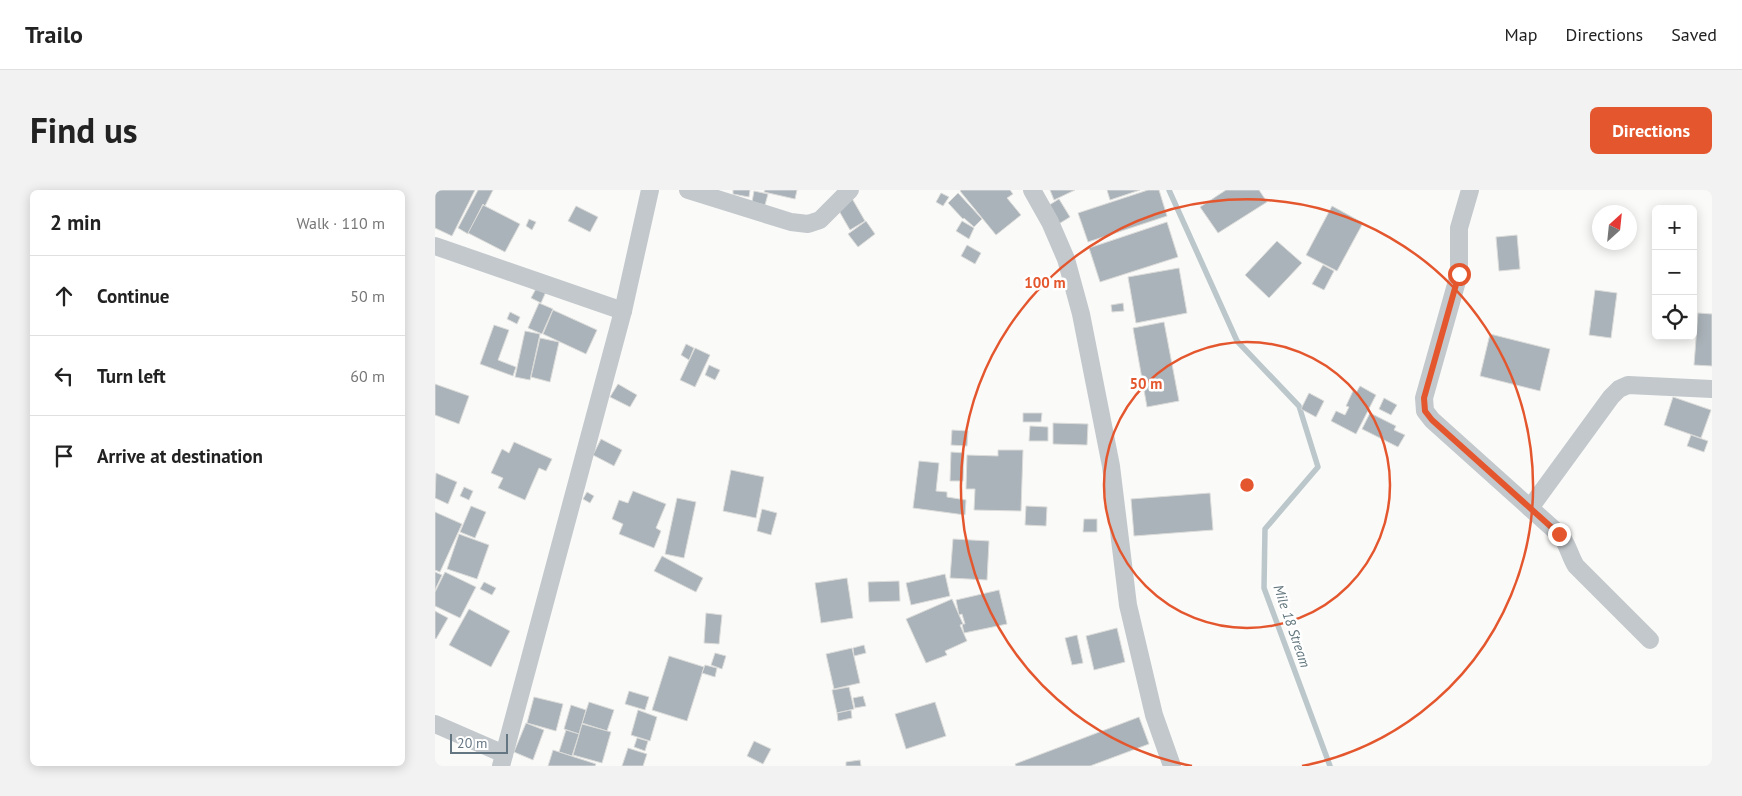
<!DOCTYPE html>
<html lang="en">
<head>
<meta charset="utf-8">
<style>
	:root { --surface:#fff; --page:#f2f2f2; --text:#222; --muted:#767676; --line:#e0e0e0; --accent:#e4572e }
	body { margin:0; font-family:"PT Sans",sans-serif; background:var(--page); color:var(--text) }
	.controls { position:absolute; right:15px; top:15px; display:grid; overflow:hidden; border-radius:8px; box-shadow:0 2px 12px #0003 }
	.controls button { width:45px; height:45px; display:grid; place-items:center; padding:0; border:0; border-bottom:1px solid var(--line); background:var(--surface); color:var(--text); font:25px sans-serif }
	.compass { position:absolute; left:1157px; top:15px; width:45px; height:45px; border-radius:50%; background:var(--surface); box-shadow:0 2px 12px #0003; rotate:27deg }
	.scale { position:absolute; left:15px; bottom:12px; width:58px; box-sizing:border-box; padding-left:5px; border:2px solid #657683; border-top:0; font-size:14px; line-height:18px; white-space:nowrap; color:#657683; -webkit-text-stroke:4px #fff; paint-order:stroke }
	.stop { position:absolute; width:15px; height:15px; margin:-11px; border:4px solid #e4572e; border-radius:50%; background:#fff }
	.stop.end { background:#e4572e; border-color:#fff; box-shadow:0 1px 5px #0008 }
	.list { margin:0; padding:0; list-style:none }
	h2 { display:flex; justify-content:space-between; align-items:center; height:65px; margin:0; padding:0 20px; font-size:21px }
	h2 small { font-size:16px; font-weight:400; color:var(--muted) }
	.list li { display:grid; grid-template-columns:32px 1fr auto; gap:15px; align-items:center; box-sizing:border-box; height:80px; padding:0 20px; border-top:1px solid var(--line) }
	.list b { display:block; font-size:19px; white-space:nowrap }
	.list em { font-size:16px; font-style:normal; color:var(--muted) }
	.icon { flex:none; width:28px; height:28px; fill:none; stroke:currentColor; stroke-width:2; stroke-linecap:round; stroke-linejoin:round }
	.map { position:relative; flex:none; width:1277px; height:576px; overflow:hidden; border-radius:8px }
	header { display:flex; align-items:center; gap:30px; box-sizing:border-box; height:70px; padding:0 25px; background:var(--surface); border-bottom:1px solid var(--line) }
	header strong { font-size:24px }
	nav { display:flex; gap:28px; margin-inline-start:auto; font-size:18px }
	.intro { display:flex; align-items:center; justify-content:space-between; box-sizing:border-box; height:120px; padding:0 30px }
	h1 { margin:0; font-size:35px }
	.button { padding:12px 22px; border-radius:8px; background:var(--accent); color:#fff; font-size:18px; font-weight:700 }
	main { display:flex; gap:30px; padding:0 30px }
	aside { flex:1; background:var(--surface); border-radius:8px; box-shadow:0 2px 12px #0003 }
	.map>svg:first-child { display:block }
</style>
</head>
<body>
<header>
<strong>Trailo</strong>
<nav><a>Map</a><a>Directions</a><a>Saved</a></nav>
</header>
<div class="intro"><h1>Find us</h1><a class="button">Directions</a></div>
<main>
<aside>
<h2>2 min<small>Walk · 110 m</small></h2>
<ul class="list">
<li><svg class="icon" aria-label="ahead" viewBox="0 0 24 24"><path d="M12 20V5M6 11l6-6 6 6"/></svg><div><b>Continue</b></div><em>50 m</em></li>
<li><svg class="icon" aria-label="left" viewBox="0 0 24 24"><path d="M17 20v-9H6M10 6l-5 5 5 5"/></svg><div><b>Turn left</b></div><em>60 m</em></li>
<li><svg class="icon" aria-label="arrive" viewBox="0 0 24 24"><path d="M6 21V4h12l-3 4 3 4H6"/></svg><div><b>Arrive at destination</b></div></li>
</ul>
</aside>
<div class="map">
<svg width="1277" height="576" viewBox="0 0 1277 576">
	<rect width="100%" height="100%" fill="#fafaf8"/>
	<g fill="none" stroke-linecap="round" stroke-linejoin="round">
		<path stroke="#bbc7cb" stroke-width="5.5" d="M734 0 802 151 864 216 883 277 830 339 829 398 895 576"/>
	</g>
	<g fill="#aab3b9" stroke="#dcdcda">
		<path d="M0 0H40L17 46 0 38Z"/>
		<path d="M43 0H58L50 16 48 14 33 44 23 38Z"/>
		<path d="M298 0H315L314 7 298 4Z"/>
		<path d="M330 0H362L360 9 329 2Z"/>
		<path d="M526 0H575L578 4 572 8 586 25 561 45 525 1Z"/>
		<path d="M615 0H640L619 10Z"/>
		<path d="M672 0H705L675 10Z"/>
		<path d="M713 0H724L732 26 653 52 643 23Z"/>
		<path d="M791 0H824L832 12 783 43 765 17Z"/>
		<path d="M319 1 333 4 330 15 317 12Z"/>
		<path d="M506 3 514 7 508 16 501 12Z"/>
		<path d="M523 3 547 29 539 37 529 28 528 29 513 13Z"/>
		<path d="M415 5 430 31 415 40 400 14Z"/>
		<path d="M624 9 635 27 622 35 611 17Z"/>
		<path d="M48 15 85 34 70 62 33 43Z"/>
		<path d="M141 16 163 27 155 42 133 31Z"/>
		<path d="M897 16 928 33 902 81 871 65Z"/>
		<path d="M94 29 101 32 97 40 91 36Z"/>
		<path d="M431 31 440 44 423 57 413 44Z"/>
		<path d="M527 31 539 38 534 49 521 41Z"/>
		<path d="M732 32 743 67 665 92 654 58Z"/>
		<path d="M1082 45 1085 79 1064 81 1061 47Z"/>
		<path d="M842 51 867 73 834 108 810 85Z"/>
		<path d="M532 55 546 63 540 74 526 66Z"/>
		<path d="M888 75 899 81 889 100 877 94Z"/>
		<path d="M744 78 752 123 701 133 693 87Z"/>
		<path d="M104 93 113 97 106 113 96 108Z"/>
		<path d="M1160 100 1182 103 1176 148 1154 145Z"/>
		<path d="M104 113 118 119 107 144 93 138Z"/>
		<path d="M688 113 689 121 677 122 676 115Z"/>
		<path d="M118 120 162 140 151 164 108 144Z"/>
		<path d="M75 122 85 127 82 134 72 129Z"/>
		<path d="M1263 123 1277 124V176L1259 175Z"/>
		<path d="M729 132 744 211 712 217 698 138Z"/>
		<path d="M59 135 74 140 63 170 81 177 78 186 45 174Z"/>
		<path d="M90 141 105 144 95 190 80 187Z"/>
		<path d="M1055 144 1115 159 1105 201 1045 186Z"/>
		<path d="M105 148 124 152 115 192 96 187Z"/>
		<path d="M251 154 259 158 254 170 246 165Z"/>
		<path d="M260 158 275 165 260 197 245 190Z"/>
		<path d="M274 175 285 180 280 190 270 185Z"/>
		<path d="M0 194 34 206 24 234 0 225Z"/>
		<path d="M183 194 202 205 195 217 175 207Z"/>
		<path d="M925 196 941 205 921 244 896 231 901 221 910 225 914 217 911 216 918 201 921 203Z"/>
		<path d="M874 203 889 211 881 227 866 219Z"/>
		<path d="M1238 207 1276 220 1266 248 1229 235Z"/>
		<path d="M949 208 962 215 956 225 944 219Z"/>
		<path d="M588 223H607L606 232H588Z"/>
		<path d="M935 223 961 236 959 240 970 245 963 257 927 239Z"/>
		<path d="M618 233 653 234 652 255 618 254Z"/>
		<path d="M595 236 613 237V251H594Z"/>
		<path d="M517 240 533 241 532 256 516 255Z"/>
		<path d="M1256 245 1273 251 1269 262 1252 256Z"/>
		<path d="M166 249 187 260 179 276 158 265Z"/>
		<path d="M79 252 117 269 111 281 104 278 90 310 63 298 68 288 56 283 67 259 74 263Z"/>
		<path d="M563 260H588L586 321 539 320 540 299H531L532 265 563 266Z"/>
		<path d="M516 262 529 263 528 291H515Z"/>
		<path d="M484 271 504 273 501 301 512 302V307L531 310 530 325 478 318Z"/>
		<path d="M296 280 329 287 321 328 288 321Z"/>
		<path d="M1 283 22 292 13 314 0 308Z"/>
		<path d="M29 297 38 301 34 310 25 306Z"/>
		<path d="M198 301 231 314 221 338 226 341 219 358 184 344 188 334 177 329 184 310 193 313Z"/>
		<path d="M152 302 159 306 155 313 148 309Z"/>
		<path d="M775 303 778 340 699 346 696 309Z"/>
		<path d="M242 308 261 312 249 368 230 364Z"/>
		<path d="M36 316 51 322 40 348 25 342Z"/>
		<path d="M591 316 612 317 611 336 590 335Z"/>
		<path d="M327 319 342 323 336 345 322 341Z"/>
		<path d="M0 322 27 334 5 382 0 380Z"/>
		<path d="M649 329H662V342H648Z"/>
		<path d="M24 344 54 355 42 389 12 379Z"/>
		<path d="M518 349 554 351 552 390 515 388Z"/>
		<path d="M227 366 268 388 261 402 219 381Z"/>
		<path d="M0 382 7 385 0 400Z"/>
		<path d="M10 382 41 397 25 428 0 416V402Z"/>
		<path d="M510 384 515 406 476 415 471 393Z"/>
		<path d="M412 388 418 428 386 433 380 393Z"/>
		<path d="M464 391 465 411 434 412 433 392Z"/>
		<path d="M49 392 61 398 57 405 45 399Z"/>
		<path d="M564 400 572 434 529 443 527 434H530L527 424 524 425 521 410Z"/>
		<path d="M517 409 528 434 525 435 532 451 510 461 512 465 491 473 471 429Z"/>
		<path d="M34 419 75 441 56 477 14 455Z"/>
		<path d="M0 421 13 428 1 449 0 448Z"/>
		<path d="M271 423 287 425 284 454 269 453Z"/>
		<path d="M682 438 690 472 659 480 651 446Z"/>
		<path d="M642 445 648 473 637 475 630 448Z"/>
		<path d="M429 455 431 463 419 466 418 458Z"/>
		<path d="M417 458 425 493 399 499 391 464Z"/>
		<path d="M280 463 291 466 287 479 276 475Z"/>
		<path d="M234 466 269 477 252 531 217 520Z"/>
		<path d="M270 475 282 478 280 487 267 483Z"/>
		<path d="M414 497 419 519 402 523 397 500Z"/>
		<path d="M194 501 214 507 210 520 190 514Z"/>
		<path d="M428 506 431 516 420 518 418 508Z"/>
		<path d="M99 507 128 514 121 541 92 533Z"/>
		<path d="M154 512 179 520 172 541 147 533Z"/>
		<path d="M500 512 511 546 471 559 460 524Z"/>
		<path d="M136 515 151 520 144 544 129 539Z"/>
		<path d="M203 520 222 527 215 551 196 545Z"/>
		<path d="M416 520 417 528 403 531 402 523Z"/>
		<path d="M704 527 714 554 655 576H581L580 574Z"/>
		<path d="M91 533 109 540 98 570 79 562Z"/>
		<path d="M147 534 176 542 167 573 138 565Z"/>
		<path d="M131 540 144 544 137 566 124 562Z"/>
		<path d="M202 548 213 551 210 561 199 557Z"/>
		<path d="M319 551 336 559 328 574 312 566Z"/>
		<path d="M193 558 212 564 208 576H187Z"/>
		<path d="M118 560 161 574 160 576H113Z"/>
		<path d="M425 570 426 576H411V572Z"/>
	</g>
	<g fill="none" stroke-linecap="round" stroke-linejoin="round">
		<g stroke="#c3c8cc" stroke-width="18">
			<path d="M253 0 356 32 373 34 385 30 415 0"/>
			<path d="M597 0 615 32 631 69 646 124 676 276 693 415 719 525 737 576"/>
			<path d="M1035 0 1024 38V84L989 208 990 221 997 230 1124 344C1133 353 1134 365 1141 376L1215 450"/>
			<path d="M0 56 188 121"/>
			<path d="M1095 318 1176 207 1184 199 1193 195 1277 199"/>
			<path d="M0 534 69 564"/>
			<path d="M66 576 188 121 215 0"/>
		</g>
	</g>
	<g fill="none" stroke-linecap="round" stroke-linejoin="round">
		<path stroke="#e4572e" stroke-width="6" d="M1024 84 989 208 990 221 997 230 1124 344"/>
	</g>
	<g fill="none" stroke="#e4572e" stroke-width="2.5">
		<circle cx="812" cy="295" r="143"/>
		<path d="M757 576A286 286 0 1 1 867 576"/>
	</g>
	<g text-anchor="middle" stroke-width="5" stroke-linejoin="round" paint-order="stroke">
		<g font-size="14" font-style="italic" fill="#60757c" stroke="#fff">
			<text transform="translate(857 436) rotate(71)" y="5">Mile 18 Stream</text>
		</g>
	</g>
	<circle cx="812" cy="295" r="8" fill="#e4572e" stroke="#fff" stroke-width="2.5"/>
	<g font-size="15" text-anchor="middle" font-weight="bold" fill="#e4572e" stroke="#fff" stroke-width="5" stroke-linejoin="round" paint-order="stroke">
		<text x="610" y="98">100 m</text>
		<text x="711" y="199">50 m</text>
	</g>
</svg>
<div class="controls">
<button>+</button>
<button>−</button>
<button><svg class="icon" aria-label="locate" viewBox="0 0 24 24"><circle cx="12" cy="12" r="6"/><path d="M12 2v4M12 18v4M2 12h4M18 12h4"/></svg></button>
</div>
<svg class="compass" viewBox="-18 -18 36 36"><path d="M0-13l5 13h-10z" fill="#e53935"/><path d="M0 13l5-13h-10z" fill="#767676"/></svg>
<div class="scale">20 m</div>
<div class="stop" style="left:1024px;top:84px"></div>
<div class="stop end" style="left:1124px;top:344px"></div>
</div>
</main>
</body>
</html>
